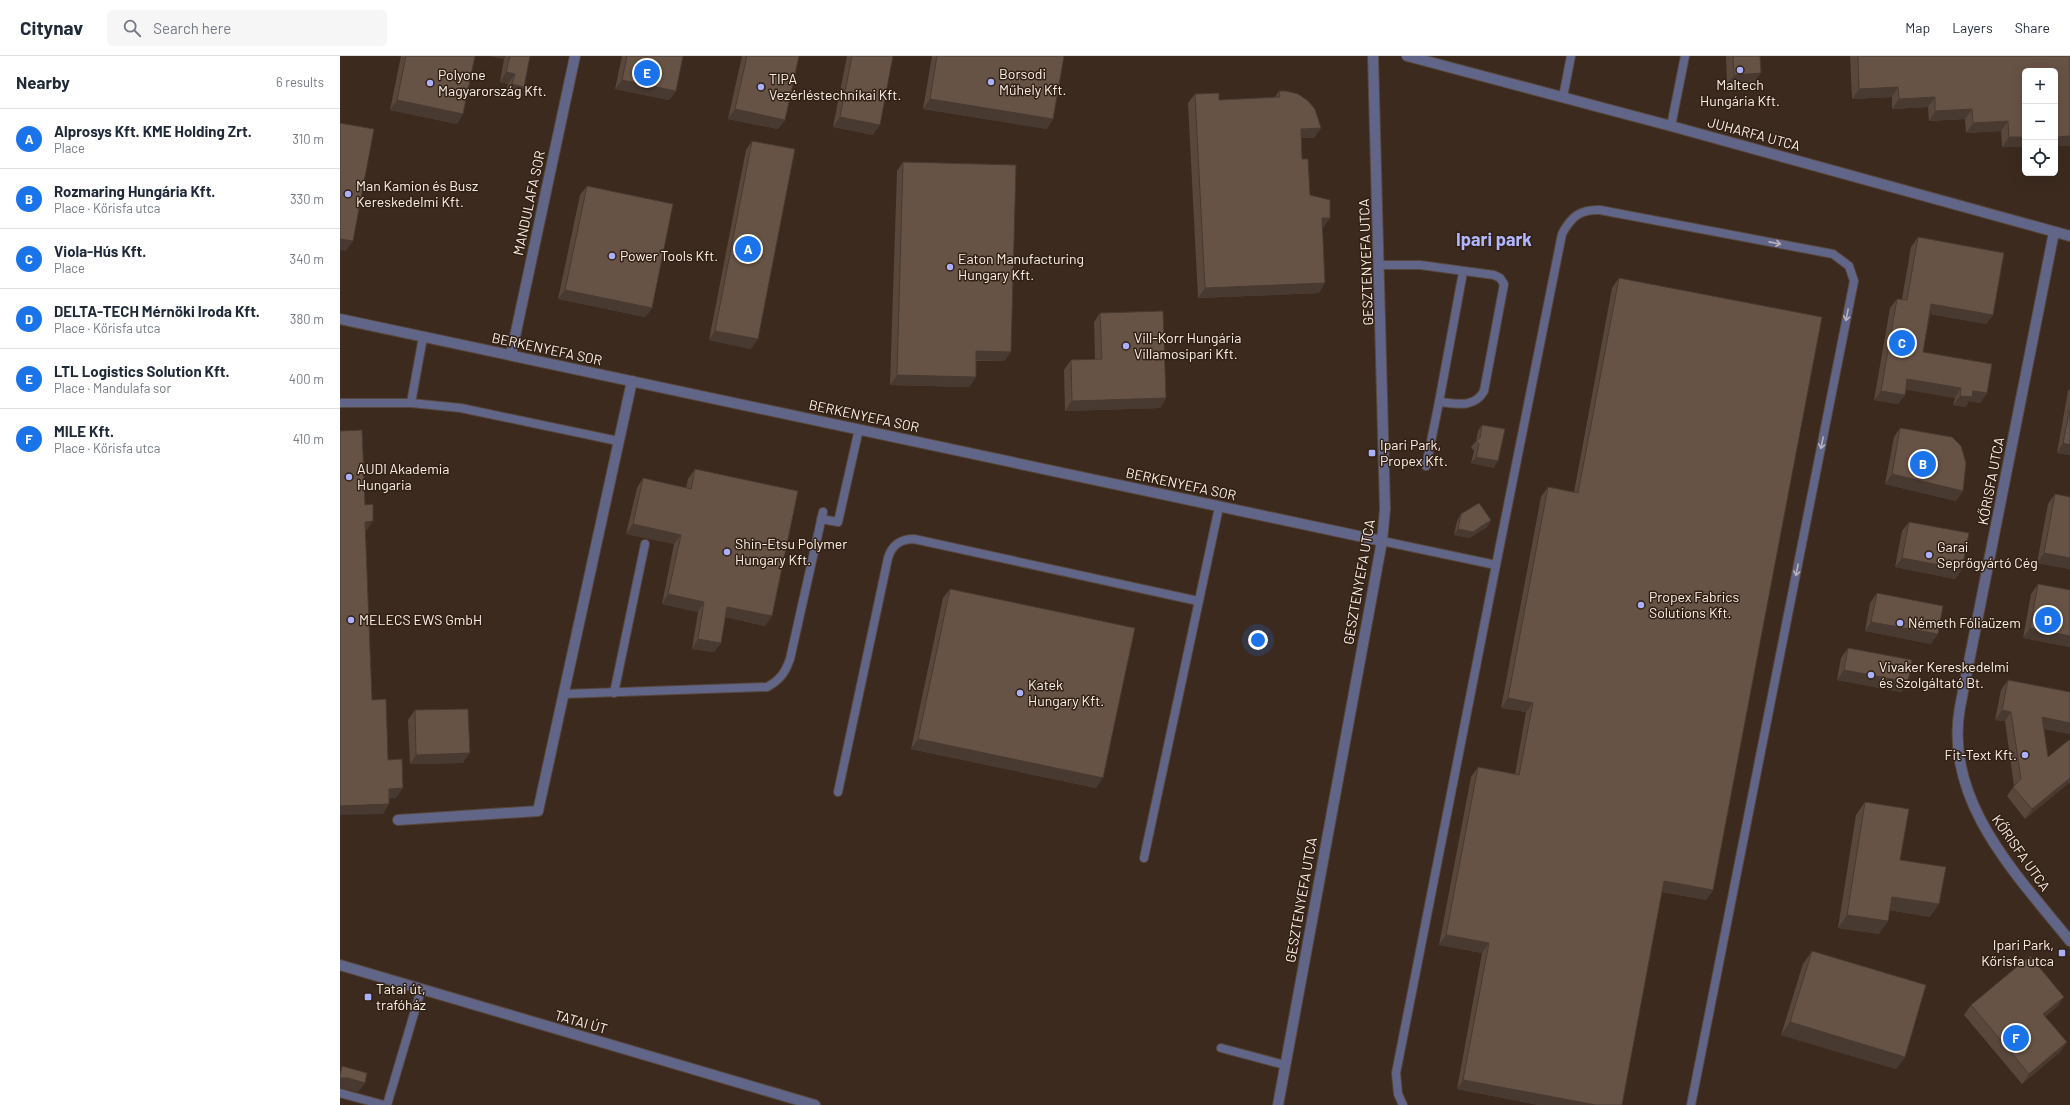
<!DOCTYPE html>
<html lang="en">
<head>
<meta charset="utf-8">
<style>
	:root { --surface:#fff; --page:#f6f6f7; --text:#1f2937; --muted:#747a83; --line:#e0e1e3; --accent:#1a73e8 }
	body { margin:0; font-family:Barlow,sans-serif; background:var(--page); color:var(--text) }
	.controls { position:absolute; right:12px; top:12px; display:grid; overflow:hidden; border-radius:6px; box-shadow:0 4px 16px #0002 }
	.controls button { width:36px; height:36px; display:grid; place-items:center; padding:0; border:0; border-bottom:1px solid var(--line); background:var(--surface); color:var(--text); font:20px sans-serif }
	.you { position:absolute; left:918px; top:584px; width:14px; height:14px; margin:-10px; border:3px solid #fff; border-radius:50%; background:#1a73e8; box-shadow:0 0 0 6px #1a73e833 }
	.badge { display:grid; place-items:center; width:26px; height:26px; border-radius:50%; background:var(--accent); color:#fff; font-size:13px; font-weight:700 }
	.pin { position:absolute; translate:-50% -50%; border:2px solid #fff; box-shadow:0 1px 4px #0006 }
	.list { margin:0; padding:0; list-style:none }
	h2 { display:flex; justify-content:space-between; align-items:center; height:52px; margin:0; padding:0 16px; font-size:17px }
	h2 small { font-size:13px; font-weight:400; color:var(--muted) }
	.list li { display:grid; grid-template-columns:26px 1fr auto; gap:12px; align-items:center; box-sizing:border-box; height:60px; padding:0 16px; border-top:1px solid var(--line) }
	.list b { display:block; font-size:15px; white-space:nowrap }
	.list p { margin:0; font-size:13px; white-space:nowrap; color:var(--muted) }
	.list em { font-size:13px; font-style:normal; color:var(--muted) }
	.icon { flex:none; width:22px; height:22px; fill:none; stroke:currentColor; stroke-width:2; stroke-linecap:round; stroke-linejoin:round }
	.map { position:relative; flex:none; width:1730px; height:1049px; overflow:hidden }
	header { display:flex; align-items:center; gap:24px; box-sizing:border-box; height:56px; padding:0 20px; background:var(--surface); border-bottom:1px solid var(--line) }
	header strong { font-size:19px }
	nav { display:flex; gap:22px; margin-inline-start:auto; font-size:14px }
	.search { width:280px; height:36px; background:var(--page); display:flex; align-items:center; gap:10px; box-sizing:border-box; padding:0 14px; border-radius:6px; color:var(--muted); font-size:15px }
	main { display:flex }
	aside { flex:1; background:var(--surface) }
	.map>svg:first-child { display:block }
</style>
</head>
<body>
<header>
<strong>Citynav</strong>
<div class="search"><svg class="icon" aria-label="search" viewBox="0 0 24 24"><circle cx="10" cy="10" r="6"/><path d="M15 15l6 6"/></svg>Search here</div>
<nav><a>Map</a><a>Layers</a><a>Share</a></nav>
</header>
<main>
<aside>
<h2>Nearby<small>6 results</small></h2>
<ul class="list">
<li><span class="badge">A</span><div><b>Alprosys Kft. KME Holding Zrt.</b><p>Place</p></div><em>310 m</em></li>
<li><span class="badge">B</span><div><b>Rozmaring Hungária Kft.</b><p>Place · Kőrisfa utca</p></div><em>330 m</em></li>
<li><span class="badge">C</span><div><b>Viola-Hús Kft.</b><p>Place</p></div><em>340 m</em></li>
<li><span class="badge">D</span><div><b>DELTA-TECH Mérnöki Iroda Kft.</b><p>Place · Kőrisfa utca</p></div><em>380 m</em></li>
<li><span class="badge">E</span><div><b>LTL Logistics Solution Kft.</b><p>Place · Mandulafa sor</p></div><em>400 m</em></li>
<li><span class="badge">F</span><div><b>MILE Kft.</b><p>Place · Kőrisfa utca</p></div><em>410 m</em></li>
</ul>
</aside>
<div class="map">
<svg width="1730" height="1049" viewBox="0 0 1730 1049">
	<rect width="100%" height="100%" fill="#3c2a1e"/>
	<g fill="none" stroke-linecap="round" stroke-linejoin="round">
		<g stroke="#57463a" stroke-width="10">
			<g id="service">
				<path d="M1223 41 1231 0"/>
				<path d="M1331 70 1345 0"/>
				<path d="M1040 209H1080L1154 219 1160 222 1164 228 1144 335C1135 352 1117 348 1099 346L1123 216"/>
				<path d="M0 347H71L83 281"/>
				<path d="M71 347 121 352 278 385"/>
				<path d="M1086 410 1099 346"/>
				<path d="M481 463 498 466 519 373"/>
				<path d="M1042 485 1156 509 1222 178C1231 161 1240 153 1260 154L1493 198 1509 210 1514 225 1351 1049"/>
				<path d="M274 637 305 488"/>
				<path d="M223 638 427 631C440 624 445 617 450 603L483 456"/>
				<path d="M498 736 548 502C552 489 560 483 574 483L858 545"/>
				<path d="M804 802 879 451"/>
				<path d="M881 992 945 1009"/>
				<path d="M0 1037 44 1049"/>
				<path d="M47 1049 81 934"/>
				<path d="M1063 1049 1058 1038 1056 1017 1156 509"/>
			</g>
		</g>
		<g stroke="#57463a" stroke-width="12">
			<g id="minor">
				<path d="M1067 0 1331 70 1730 180"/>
				<path d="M1714 176 1620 651C1603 744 1676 818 1730 885"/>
				<path d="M0 263 1042 485"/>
				<path d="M171 299 235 0"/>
				<path d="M58 764 198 755 292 325"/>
				<path d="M938 1049 1042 485 1045 453 1033 0"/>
			</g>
		</g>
		<g stroke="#57463a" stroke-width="12">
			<path id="tertiary" d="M0 909 475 1049"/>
		</g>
		<use href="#service" stroke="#616588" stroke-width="8"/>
		<use href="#minor" stroke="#616588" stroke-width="10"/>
		<use href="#tertiary" stroke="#616588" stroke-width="10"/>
	</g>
	<g fill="#59473c">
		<path d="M61 0H135L117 68 50 54Z"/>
		<path d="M150 0H190L184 31 177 40 166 38 168 28 160 26 164 3Z"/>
		<path d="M282 0H343L336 35 329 44 275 33Z"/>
		<path d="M402 0H459L445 64 438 73 388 63Z"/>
		<path d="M507 0H553L533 79 493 71Z"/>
		<path d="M592 0H724L713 63 707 73 583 53Z"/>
		<path d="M1386 0H1420L1414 27 1387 28Z"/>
		<path d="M1510 0H1730V90H1715V15H1685V91H1662L1661 75 1626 77 1625 63 1589 65 1588 51 1552 53V41L1512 43Z"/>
		<path d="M939 35 981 72 974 82H961L962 103 970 139 984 171H983L979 237 858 242 848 47 855 38 879 44 935 41Z"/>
		<path d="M412 85 411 293 369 284 406 94Z"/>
		<path d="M563 106 671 296 664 305H636V321L629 331 550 329 557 115Z"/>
		<path d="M247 130 312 252 305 261 218 243 240 139Z"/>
		<path d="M1578 181 1653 259 1646 268 1590 258 1583 296 1647 337 1640 347 1629 345 1625 351 1613 349 1615 342 1566 333 1565 339 1558 348 1534 344 1550 252 1557 243H1562L1571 191Z"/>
		<path d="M1279 222 1373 834 1366 844 1322 836 1282 1049H1199L1117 1033 1142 897 1099 889 1131 721 1138 711 1175 718 1186 656 1161 652 1201 441 1208 431 1234 436 1272 232Z"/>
		<path d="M760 257 826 342 820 352 725 355 724 314 731 304 755 303 754 266Z"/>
		<path d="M1730 332V399L1717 397 1728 335Z"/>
		<path d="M1142 369 1154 412 1131 407 1134 395 1131 391 1136 385 1138 375Z"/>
		<path d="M1560 372 1616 445 1545 428 1554 381Z"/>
		<path d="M355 413 432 560 425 570 385 561 381 587 374 596 352 593 358 556 322 548 334 488 286 478 297 432 303 422 346 432 348 423Z"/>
		<path d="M1715 438 1730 441V513L1697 507 1708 448Z"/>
		<path d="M1121 458 1151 464 1147 471 1129 482 1114 479 1117 465Z"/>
		<path d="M1569 466 1622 513 1615 523 1555 511 1562 475Z"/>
		<path d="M1698 528 1730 534V591L1683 582 1691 538Z"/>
		<path d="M610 533 756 732 571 693 603 542Z"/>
		<path d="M1537 537 1591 588 1525 575 1530 547Z"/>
		<path d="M1508 592 1568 626 1561 636 1497 624 1501 602Z"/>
		<path d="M1668 624 1730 678 1704 673 1708 701 1730 683V726L1685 763 1667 740 1674 730 1665 665 1655 664 1661 634Z"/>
		<path d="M75 654 123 707 70 708 68 664Z"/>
		<path d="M1525 746 1560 804 1590 861 1549 854 1539 878 1498 872 1516 759Z"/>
		<path d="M1472 895 1565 1001 1556 1013 1441 979 1463 908Z"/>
		<path d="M1631 949 1718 950 1705 961 1727 986 1720 996 1682 1028 1624 959Z"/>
	</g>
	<g fill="#483a31">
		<path d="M150 0H166L164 3Z"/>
		<path d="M166 16 175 18 168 28 160 26Z"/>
		<path d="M1421 17 1414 27 1387 28 1394 19Z"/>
		<path d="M282 24 336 35 329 44 275 33Z"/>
		<path d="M172 28 184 31 177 40 166 38Z"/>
		<path d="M1558 31 1552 41 1512 43 1519 33Z"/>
		<path d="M1595 41 1588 51 1552 53 1559 43Z"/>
		<path d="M590 43 713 63 707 73 583 53Z"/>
		<path d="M57 44 123 58 117 68 50 54Z"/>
		<path d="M395 53 445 64 438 73 388 63Z"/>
		<path d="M1632 53 1625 63 1589 65 1595 55Z"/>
		<path d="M500 61 540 69 533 79 493 71Z"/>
		<path d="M1668 65 1661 75 1626 77 1633 67Z"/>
		<path d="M981 72 974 82H954L961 73Z"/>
		<path d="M1730 80V90H1715V81Z"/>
		<path d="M1669 81H1685V91H1662Z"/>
		<path d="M982 162H990L984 171H976Z"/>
		<path d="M0 183 13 185 6 195 0 194Z"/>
		<path d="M985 227 979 237 858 242 865 232Z"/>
		<path d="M225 234 312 252 305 261 218 243Z"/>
		<path d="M1591 248 1653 259 1646 268 1585 257Z"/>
		<path d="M375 275 418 283 411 293 369 284Z"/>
		<path d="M636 295 671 296 664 305 630 304Z"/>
		<path d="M557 319 636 321 629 331 550 329Z"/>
		<path d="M1567 323 1621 332 1615 342 1561 333Z"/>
		<path d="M1541 335 1565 339 1558 348 1534 344Z"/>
		<path d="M1633 335 1647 337 1640 347 1629 345 1625 351 1613 349 1620 340Z"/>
		<path d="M826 342 820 352 725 355 732 345Z"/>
		<path d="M1723 387 1730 389V399L1717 397Z"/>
		<path d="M1136 401 1158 405 1154 412 1131 407Z"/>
		<path d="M1552 418 1623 435 1616 445 1545 428Z"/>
		<path d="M1151 464 1147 471 1129 482 1114 479 1118 473Z"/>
		<path d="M33 465 27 474 18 475 25 466Z"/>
		<path d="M293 468 341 479 334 488 286 478Z"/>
		<path d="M1704 497 1730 502V513L1697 507Z"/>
		<path d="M1562 502 1622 513 1615 523 1555 511Z"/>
		<path d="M328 538 364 546 358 556 322 548Z"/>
		<path d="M387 551 432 560 425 570 380 560Z"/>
		<path d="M1531 566 1598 578 1591 588 1525 575Z"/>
		<path d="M1690 572 1730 580V591L1683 582Z"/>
		<path d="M358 583 381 587 374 596 352 593Z"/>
		<path d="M1504 614 1568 626 1561 636 1497 624Z"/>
		<path d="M1168 642 1193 647 1186 656 1161 652Z"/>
		<path d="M1662 654 1671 656 1665 665 1655 664Z"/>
		<path d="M1702 661 1730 667V678L1696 671Z"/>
		<path d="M578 683 763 722 756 732 571 693Z"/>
		<path d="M130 697 123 707 70 708 76 699Z"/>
		<path d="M1730 722V726L1685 763 1692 753Z"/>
		<path d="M63 732 56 742 42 743 49 733Z"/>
		<path d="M49 748 43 758 0 759V750Z"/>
		<path d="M1324 825 1373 834 1366 844 1318 835Z"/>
		<path d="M1552 841 1599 848 1590 861 1543 853Z"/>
		<path d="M1507 859 1548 865 1539 878 1498 872Z"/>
		<path d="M1106 879 1149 887 1142 897 1099 889Z"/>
		<path d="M1724 941 1718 950 1696 968 1703 958Z"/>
		<path d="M1450 966 1565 1001 1556 1013 1441 979Z"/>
		<path d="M1727 986 1720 996 1682 1028 1689 1018Z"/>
		<path d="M0 1022H8L25 1027 18 1036 0 1032Z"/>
		<path d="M1123 1024 1256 1049H1199L1117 1033Z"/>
	</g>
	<g fill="#675346" stroke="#483a31">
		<path d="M66 0H135L123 58 57 44Z"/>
		<path d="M170 0H190L184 31 172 28 175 18 166 16Z"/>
		<path d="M287 0H343L336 35 282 24Z"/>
		<path d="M407 0H459L445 64 395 53Z"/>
		<path d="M512 0H553L540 69 500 61Z"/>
		<path d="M597 0H724L713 63 590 43Z"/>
		<path d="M1393 0H1420L1421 17 1394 19Z"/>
		<path d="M1518 0H1730V80L1715 81V15H1685V81H1669L1668 65 1633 67 1632 53 1595 55V41L1559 43 1558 31 1519 33Z"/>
		<path d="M939 35H946L958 38 967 44 975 53 981 72 961 73 962 103H968L970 139 990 144V162H982L985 227 865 232 855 38 879 37V44L940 41Z"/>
		<path d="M0 67 34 73 13 185 0 183Z"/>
		<path d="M412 85 455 93 418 283 375 275Z"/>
		<path d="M563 106 676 109 671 296 636 295V321L557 319Z"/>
		<path d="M247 130 333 148 312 252 225 234Z"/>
		<path d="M1578 181 1664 197 1653 259 1591 248 1583 296 1652 308 1647 337 1633 335 1632 341 1620 340 1621 332 1567 323 1565 339 1541 335 1557 243 1567 244Z"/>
		<path d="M1279 222 1482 261 1373 834 1324 825 1282 1049H1256L1123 1024 1149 887 1106 879 1138 711 1179 719 1193 647 1168 642 1208 431 1238 437Z"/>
		<path d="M823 255 826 342 732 345 731 304 762 303 760 257Z"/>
		<path d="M1730 352V389L1723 387Z"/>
		<path d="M1142 369 1165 373 1158 405 1136 401 1139 388 1136 385 1140 382Z"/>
		<path d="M1560 372 1612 381 1621 390 1626 407 1623 435 1552 418Z"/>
		<path d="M22 374 25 449 33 448V465L25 466 32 644 46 643 48 704 62 703 63 732 49 733V748L0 750V375Z"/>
		<path d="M355 413 458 435 432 560 387 551 381 587 358 583 364 546 328 538 341 479 293 468 303 422 351 433Z"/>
		<path d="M1715 438 1730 441V502L1704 497Z"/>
		<path d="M1139 447 1151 464 1133 476 1118 473 1121 458Z"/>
		<path d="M1569 466 1629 477 1622 513 1562 502Z"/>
		<path d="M1698 528 1730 534V580L1690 572Z"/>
		<path d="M610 533 795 572 763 722 578 683Z"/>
		<path d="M1537 537 1603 550 1598 578 1531 566Z"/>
		<path d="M1508 592 1572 604 1568 626 1504 614Z"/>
		<path d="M1668 624 1730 636V667L1702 661 1708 701 1730 683V722L1692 753 1673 731 1681 723 1671 656 1662 654Z"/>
		<path d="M128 653 130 697 76 699 75 654Z"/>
		<path d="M1525 746 1569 753 1560 804 1606 811 1599 848 1552 841 1548 865 1507 859Z"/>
		<path d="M1472 895 1586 929 1565 1001 1450 966Z"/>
		<path d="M1690 900 1724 941 1703 958 1727 986 1689 1018 1631 949Z"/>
		<path d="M2 1010 27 1017 25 1027 8 1022H0V1019Z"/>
	</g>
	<defs><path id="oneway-shaft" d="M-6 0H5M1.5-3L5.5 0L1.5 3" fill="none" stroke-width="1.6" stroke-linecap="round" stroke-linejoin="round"/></defs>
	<g stroke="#b7b2bd">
		<use href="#oneway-shaft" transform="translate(1435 187) rotate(11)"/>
		<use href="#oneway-shaft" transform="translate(1507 259) rotate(101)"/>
		<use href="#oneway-shaft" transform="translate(1482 387) rotate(101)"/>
		<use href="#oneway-shaft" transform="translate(1457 514) rotate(101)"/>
	</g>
	<g fill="#a9b0fc" stroke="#312014" stroke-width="1.5">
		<circle cx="1400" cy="14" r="4"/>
		<circle cx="651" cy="26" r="4"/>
		<circle cx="90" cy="27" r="4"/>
		<circle cx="421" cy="31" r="4"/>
		<circle cx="8" cy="138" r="4"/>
		<circle cx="272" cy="200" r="4"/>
		<circle cx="610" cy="211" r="4"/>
		<circle cx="786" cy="290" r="4"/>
		<rect x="1028" y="393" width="8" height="8" rx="2"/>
		<circle cx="9" cy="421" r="4"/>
		<circle cx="387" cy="496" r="4"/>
		<circle cx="1589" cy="499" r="4"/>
		<circle cx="1301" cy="549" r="4"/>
		<circle cx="11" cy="564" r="4"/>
		<circle cx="1560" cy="567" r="4"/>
		<circle cx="1531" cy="619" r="4"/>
		<circle cx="680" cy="637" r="4"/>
		<circle cx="1685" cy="699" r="4"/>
		<rect x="1718" y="893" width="8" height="8" rx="2"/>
		<rect x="24" y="937" width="8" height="8" rx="2"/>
	</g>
	<g text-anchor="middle" stroke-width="3" stroke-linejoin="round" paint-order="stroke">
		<g font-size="14" fill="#fdf1e9" stroke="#312014" text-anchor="start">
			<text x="659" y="23">Borsodi<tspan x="659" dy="16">Műhely Kft.</tspan></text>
			<text x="98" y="24">Polyone<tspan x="98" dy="16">Magyarország Kft.</tspan></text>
			<text x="429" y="28">TIPA<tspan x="429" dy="16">Vezérléstechnikai Kft.</tspan></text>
			<text x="1400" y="34" text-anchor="middle">Maltech<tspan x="1400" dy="16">Hungária Kft.</tspan></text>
			<text x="16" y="135">Man Kamion és Busz<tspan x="16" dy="16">Kereskedelmi Kft.</tspan></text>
			<text x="280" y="205">Power Tools Kft.</text>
			<text x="618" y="208">Eaton Manufacturing<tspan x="618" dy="16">Hungary Kft.</tspan></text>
			<text x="794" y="287">Vill-Korr Hungária<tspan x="794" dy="16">Villamosipari Kft.</tspan></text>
			<text x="1040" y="394">Ipari Park,<tspan x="1040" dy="16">Propex Kft.</tspan></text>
			<text x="17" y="418">AUDI Akademia<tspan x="17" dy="16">Hungaria</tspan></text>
			<text x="395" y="493">Shin-Etsu Polymer<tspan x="395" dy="16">Hungary Kft.</tspan></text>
			<text x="1597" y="496">Garai<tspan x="1597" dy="16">Seprőgyártó Cég</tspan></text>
			<text x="1309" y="546">Propex Fabrics<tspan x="1309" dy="16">Solutions Kft.</tspan></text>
			<text x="19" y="569">MELECS EWS GmbH</text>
			<text x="1568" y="572">Németh Fóliaüzem</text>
			<text x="1539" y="616">Vivaker Kereskedelmi<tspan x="1539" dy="16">és Szolgáltató Bt.</tspan></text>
			<text x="688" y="634">Katek<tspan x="688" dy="16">Hungary Kft.</tspan></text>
			<text x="1677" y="704" text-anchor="end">Fit-Text Kft.</text>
			<text x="1714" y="894" text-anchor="end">Ipari Park,<tspan x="1714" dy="16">Kőrisfa utca</tspan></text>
			<text x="36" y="938">Tatai út,<tspan x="36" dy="16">trafóház</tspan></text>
		</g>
		<g font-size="14" fill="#fdf1e9" stroke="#312014">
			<text transform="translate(1414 78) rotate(15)" y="5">JUHARFA UTCA</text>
			<text transform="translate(189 147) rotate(-78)" y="5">MANDULAFA SOR</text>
			<text transform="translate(1026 206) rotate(-92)" y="5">GESZTENYEFA UTCA</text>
			<text transform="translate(207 293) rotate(12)" y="5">BERKENYEFA SOR</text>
			<text transform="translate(524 360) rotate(12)" y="5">BERKENYEFA SOR</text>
			<text transform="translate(1651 425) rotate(-79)" y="5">KŐRISFA UTCA</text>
			<text transform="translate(841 428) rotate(12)" y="5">BERKENYEFA SOR</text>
			<text transform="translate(1019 526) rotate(-80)" y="5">GESZTENYEFA UTCA</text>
			<text transform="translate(1681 797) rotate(55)" y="5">KŐRISFA UTCA</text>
			<text transform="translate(961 844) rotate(-80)" y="5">GESZTENYEFA UTCA</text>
			<text transform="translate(241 966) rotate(16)" y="5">TATAI ÚT</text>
		</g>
		<g font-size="18" font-weight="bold" fill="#b0b7fe" stroke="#312014">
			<text x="1154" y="190">Ipari park</text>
		</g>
	</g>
</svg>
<div class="controls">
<button>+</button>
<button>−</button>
<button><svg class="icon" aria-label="locate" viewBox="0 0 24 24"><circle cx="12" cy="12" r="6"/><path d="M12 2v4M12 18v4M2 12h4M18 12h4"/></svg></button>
</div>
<div class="you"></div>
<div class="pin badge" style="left:408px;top:193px">A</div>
<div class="pin badge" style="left:1583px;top:408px">B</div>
<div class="pin badge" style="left:1562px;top:287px">C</div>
<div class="pin badge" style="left:1708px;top:564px">D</div>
<div class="pin badge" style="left:307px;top:17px">E</div>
<div class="pin badge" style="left:1676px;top:982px">F</div>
</div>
</main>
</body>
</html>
